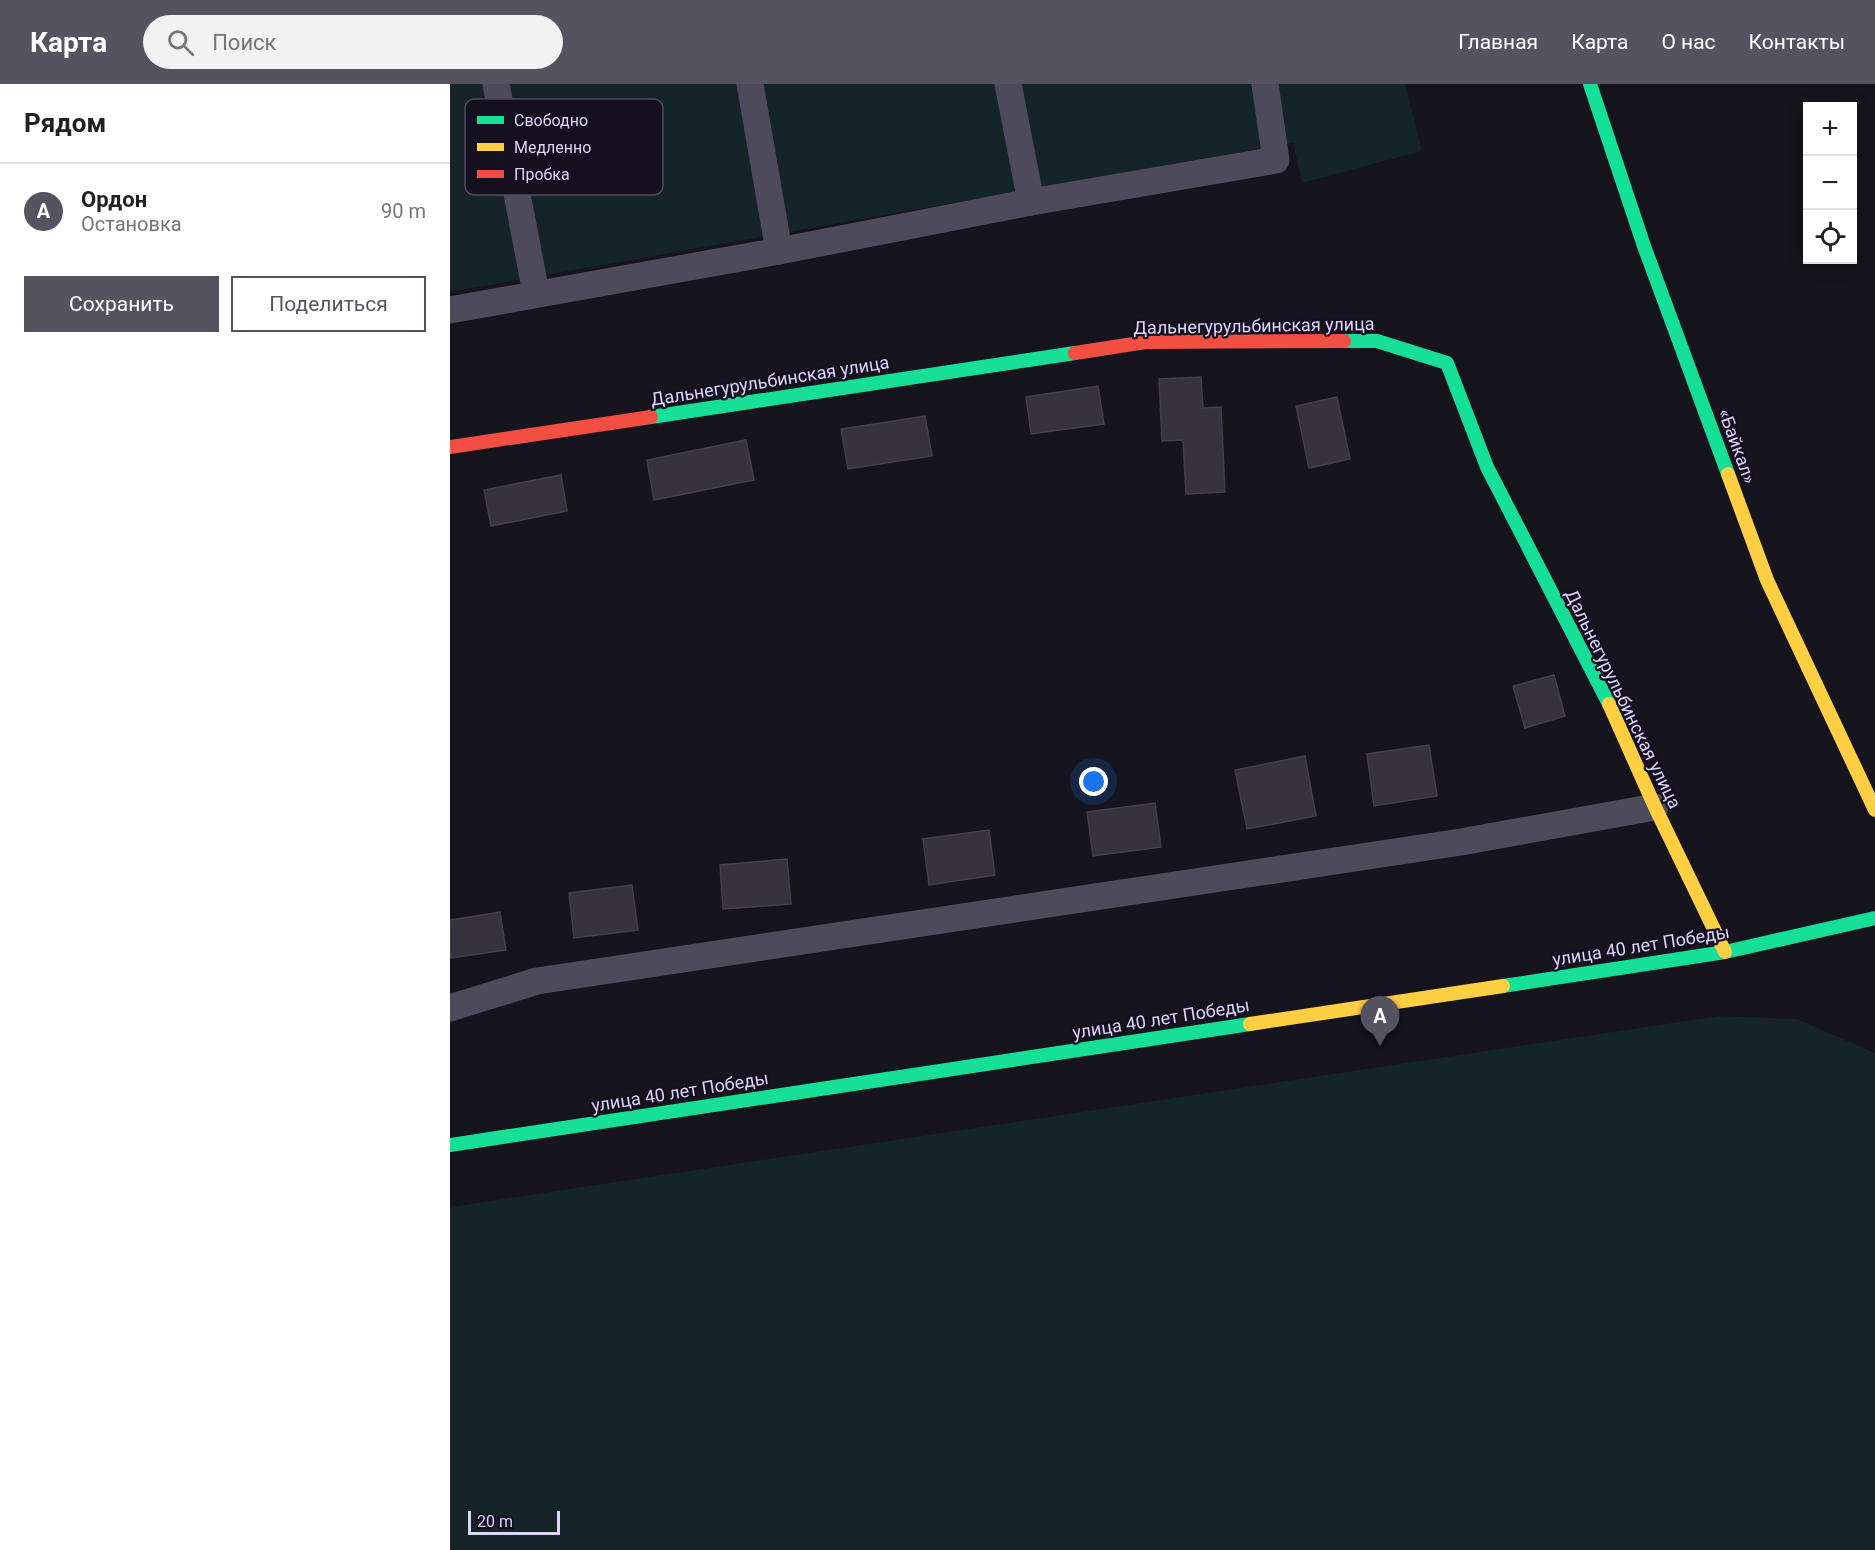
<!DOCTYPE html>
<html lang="ru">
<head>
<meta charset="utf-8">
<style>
	:root { --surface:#fff; --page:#f2f2f2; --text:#202124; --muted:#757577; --line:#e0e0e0; --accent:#565361 }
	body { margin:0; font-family:Roboto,sans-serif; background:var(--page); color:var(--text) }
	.controls { position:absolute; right:18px; top:18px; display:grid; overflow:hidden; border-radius:0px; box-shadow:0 3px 15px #0003 }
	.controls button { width:54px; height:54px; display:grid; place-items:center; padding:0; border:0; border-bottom:2px solid var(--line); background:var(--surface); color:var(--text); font:30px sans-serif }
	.scale { position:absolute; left:18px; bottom:15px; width:92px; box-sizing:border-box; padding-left:6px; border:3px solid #dfd4fa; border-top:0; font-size:16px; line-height:21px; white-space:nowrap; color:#dfd4fa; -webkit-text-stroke:4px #151020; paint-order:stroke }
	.you { position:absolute; left:644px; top:698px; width:21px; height:21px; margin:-15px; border:4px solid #fff; border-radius:50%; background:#1a73e8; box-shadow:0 0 0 9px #1a73e833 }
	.badge { display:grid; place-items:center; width:39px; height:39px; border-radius:50%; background:var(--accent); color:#fff; font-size:20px; font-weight:700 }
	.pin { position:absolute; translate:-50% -50px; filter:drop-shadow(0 2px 3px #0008) }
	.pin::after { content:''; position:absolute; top:32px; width:21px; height:18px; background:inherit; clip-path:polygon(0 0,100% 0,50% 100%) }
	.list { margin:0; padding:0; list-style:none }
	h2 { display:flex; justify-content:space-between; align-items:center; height:78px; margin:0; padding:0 24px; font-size:26px }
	h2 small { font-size:20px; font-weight:400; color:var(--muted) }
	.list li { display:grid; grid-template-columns:39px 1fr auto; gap:18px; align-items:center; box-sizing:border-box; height:96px; padding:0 24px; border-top:2px solid var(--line) }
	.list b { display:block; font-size:22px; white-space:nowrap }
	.list p { margin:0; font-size:20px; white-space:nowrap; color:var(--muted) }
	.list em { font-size:20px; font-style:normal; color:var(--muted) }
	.actions { display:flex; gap:12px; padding:18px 24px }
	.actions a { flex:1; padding:14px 0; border:2px solid var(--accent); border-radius:0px; text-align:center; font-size:21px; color:var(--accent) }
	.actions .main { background:var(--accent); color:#fff }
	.icon { flex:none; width:33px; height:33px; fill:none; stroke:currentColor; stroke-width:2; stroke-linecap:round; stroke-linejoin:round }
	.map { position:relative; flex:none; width:1425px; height:1466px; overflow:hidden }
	header { display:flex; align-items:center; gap:36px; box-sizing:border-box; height:84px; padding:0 30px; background:var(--accent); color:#fff }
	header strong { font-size:28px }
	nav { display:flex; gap:33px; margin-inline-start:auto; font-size:21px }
	.search { width:420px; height:54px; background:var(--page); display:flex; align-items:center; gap:15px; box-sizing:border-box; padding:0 21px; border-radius:33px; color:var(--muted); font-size:22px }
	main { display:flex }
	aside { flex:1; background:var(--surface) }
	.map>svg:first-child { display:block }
</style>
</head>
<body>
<header>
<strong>Карта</strong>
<div class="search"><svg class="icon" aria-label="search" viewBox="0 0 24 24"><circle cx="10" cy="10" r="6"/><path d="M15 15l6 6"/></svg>Поиск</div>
<nav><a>Главная</a><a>Карта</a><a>О нас</a><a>Контакты</a></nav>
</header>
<main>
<aside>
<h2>Рядом<small></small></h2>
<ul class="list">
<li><span class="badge">A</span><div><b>Ордон</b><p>Остановка</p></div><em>90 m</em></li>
</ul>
<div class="actions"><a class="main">Сохранить</a><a>Поделиться</a></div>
</aside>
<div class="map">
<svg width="1425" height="1466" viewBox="0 0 1425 1466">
	<rect width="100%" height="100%" fill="#16141c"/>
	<g fill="#142427">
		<path d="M0 0H955L972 67 852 99 843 59 0 208Z"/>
		<path d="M1269 932 1347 935 1425 969V1466H0V1123Z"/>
	</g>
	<g fill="#36323e" stroke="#443f4f" stroke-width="1.5">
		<path d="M751 293 753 324 771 323 775 408 736 410 733 356 712 357 709 295Z"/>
		<path d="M648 302 654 340 581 350 576 313Z"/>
		<path d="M887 313 900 375 859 384 846 322Z"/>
		<path d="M475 332 482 372 398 385 391 345Z"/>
		<path d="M296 356 304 396 204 416 197 376Z"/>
		<path d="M111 391 117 427 41 442 34 406Z"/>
		<path d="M1104 591 1115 632 1075 644 1063 602Z"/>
		<path d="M979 661 987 712 924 722 917 670Z"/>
		<path d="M855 672 866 732 797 745 785 686Z"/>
		<path d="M705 719 711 763 643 772 637 728Z"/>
		<path d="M539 746 545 791 479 801 473 755Z"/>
		<path d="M337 775 341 820 273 825 270 781Z"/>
		<path d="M182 801 188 846 124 854 119 809Z"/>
		<path d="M50 828 56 866 0 874V836Z"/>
	</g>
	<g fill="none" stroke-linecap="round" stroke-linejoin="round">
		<g stroke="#4d4a5c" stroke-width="27">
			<path d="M46 0 86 209"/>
			<path d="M300 0 329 167"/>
			<path d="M558 0 581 118"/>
			<path d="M0 226 329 167 581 118 826 76 815 0"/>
			<path d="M0 924 87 897 1011 758 1205 723"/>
		</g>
		<g stroke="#16e098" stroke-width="14">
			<path d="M1140 0 1194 162 1278 390"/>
			<path d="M894 257H927L997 279 1037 383 1159 620"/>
			<path d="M201 333 625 269"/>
			<path d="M1053 902 1275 868 1425 834"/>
			<path d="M0 1061 800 940"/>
		</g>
		<g stroke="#ffcf43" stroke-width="14">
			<path d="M1278 390 1317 496 1425 726"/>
			<path d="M1159 620 1205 723 1275 868"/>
			<path d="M800 940 1053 902"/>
		</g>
		<g stroke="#f24e42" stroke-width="14">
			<path d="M625 269 696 258 894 257"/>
			<path d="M0 363 201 333"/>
		</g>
	</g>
	<g text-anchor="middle" stroke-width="4.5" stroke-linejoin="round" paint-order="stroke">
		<g font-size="18" fill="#dfd4fa" stroke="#151020">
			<text transform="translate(804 242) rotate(-1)" y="6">Дальнегурульбинская улица</text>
			<text transform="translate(320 297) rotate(-9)" y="6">Дальнегурульбинская улица</text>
			<text transform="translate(1287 362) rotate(70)" y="6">«Байкал»</text>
			<text transform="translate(1173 615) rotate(64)" y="6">Дальнегурульбинская улица</text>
			<text transform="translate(1191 862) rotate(-9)" y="6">улица 40 лет Победы</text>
			<text transform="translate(711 935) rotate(-9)" y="6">улица 40 лет Победы</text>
			<text transform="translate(230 1008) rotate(-9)" y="6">улица 40 лет Победы</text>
		</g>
	</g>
	<rect x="15" y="15" width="198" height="96" rx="9" fill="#151020" stroke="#524b61" stroke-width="1.5"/>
	<rect x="27" y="32" width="27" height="8" fill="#16e098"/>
	<rect x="27" y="59" width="27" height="8" fill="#ffcf43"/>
	<rect x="27" y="86" width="27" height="8" fill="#f24e42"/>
	<g font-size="16" fill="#dfd4fa">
		<text x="64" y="42">Свободно</text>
		<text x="64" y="69">Медленно</text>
		<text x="64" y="96">Пробка</text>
	</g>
</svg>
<div class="controls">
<button>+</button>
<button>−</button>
<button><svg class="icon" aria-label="locate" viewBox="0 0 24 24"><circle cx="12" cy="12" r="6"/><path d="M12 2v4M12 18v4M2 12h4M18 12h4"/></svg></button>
</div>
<div class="scale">20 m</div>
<div class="you"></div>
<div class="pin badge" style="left:930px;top:962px">A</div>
</div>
</main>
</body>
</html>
